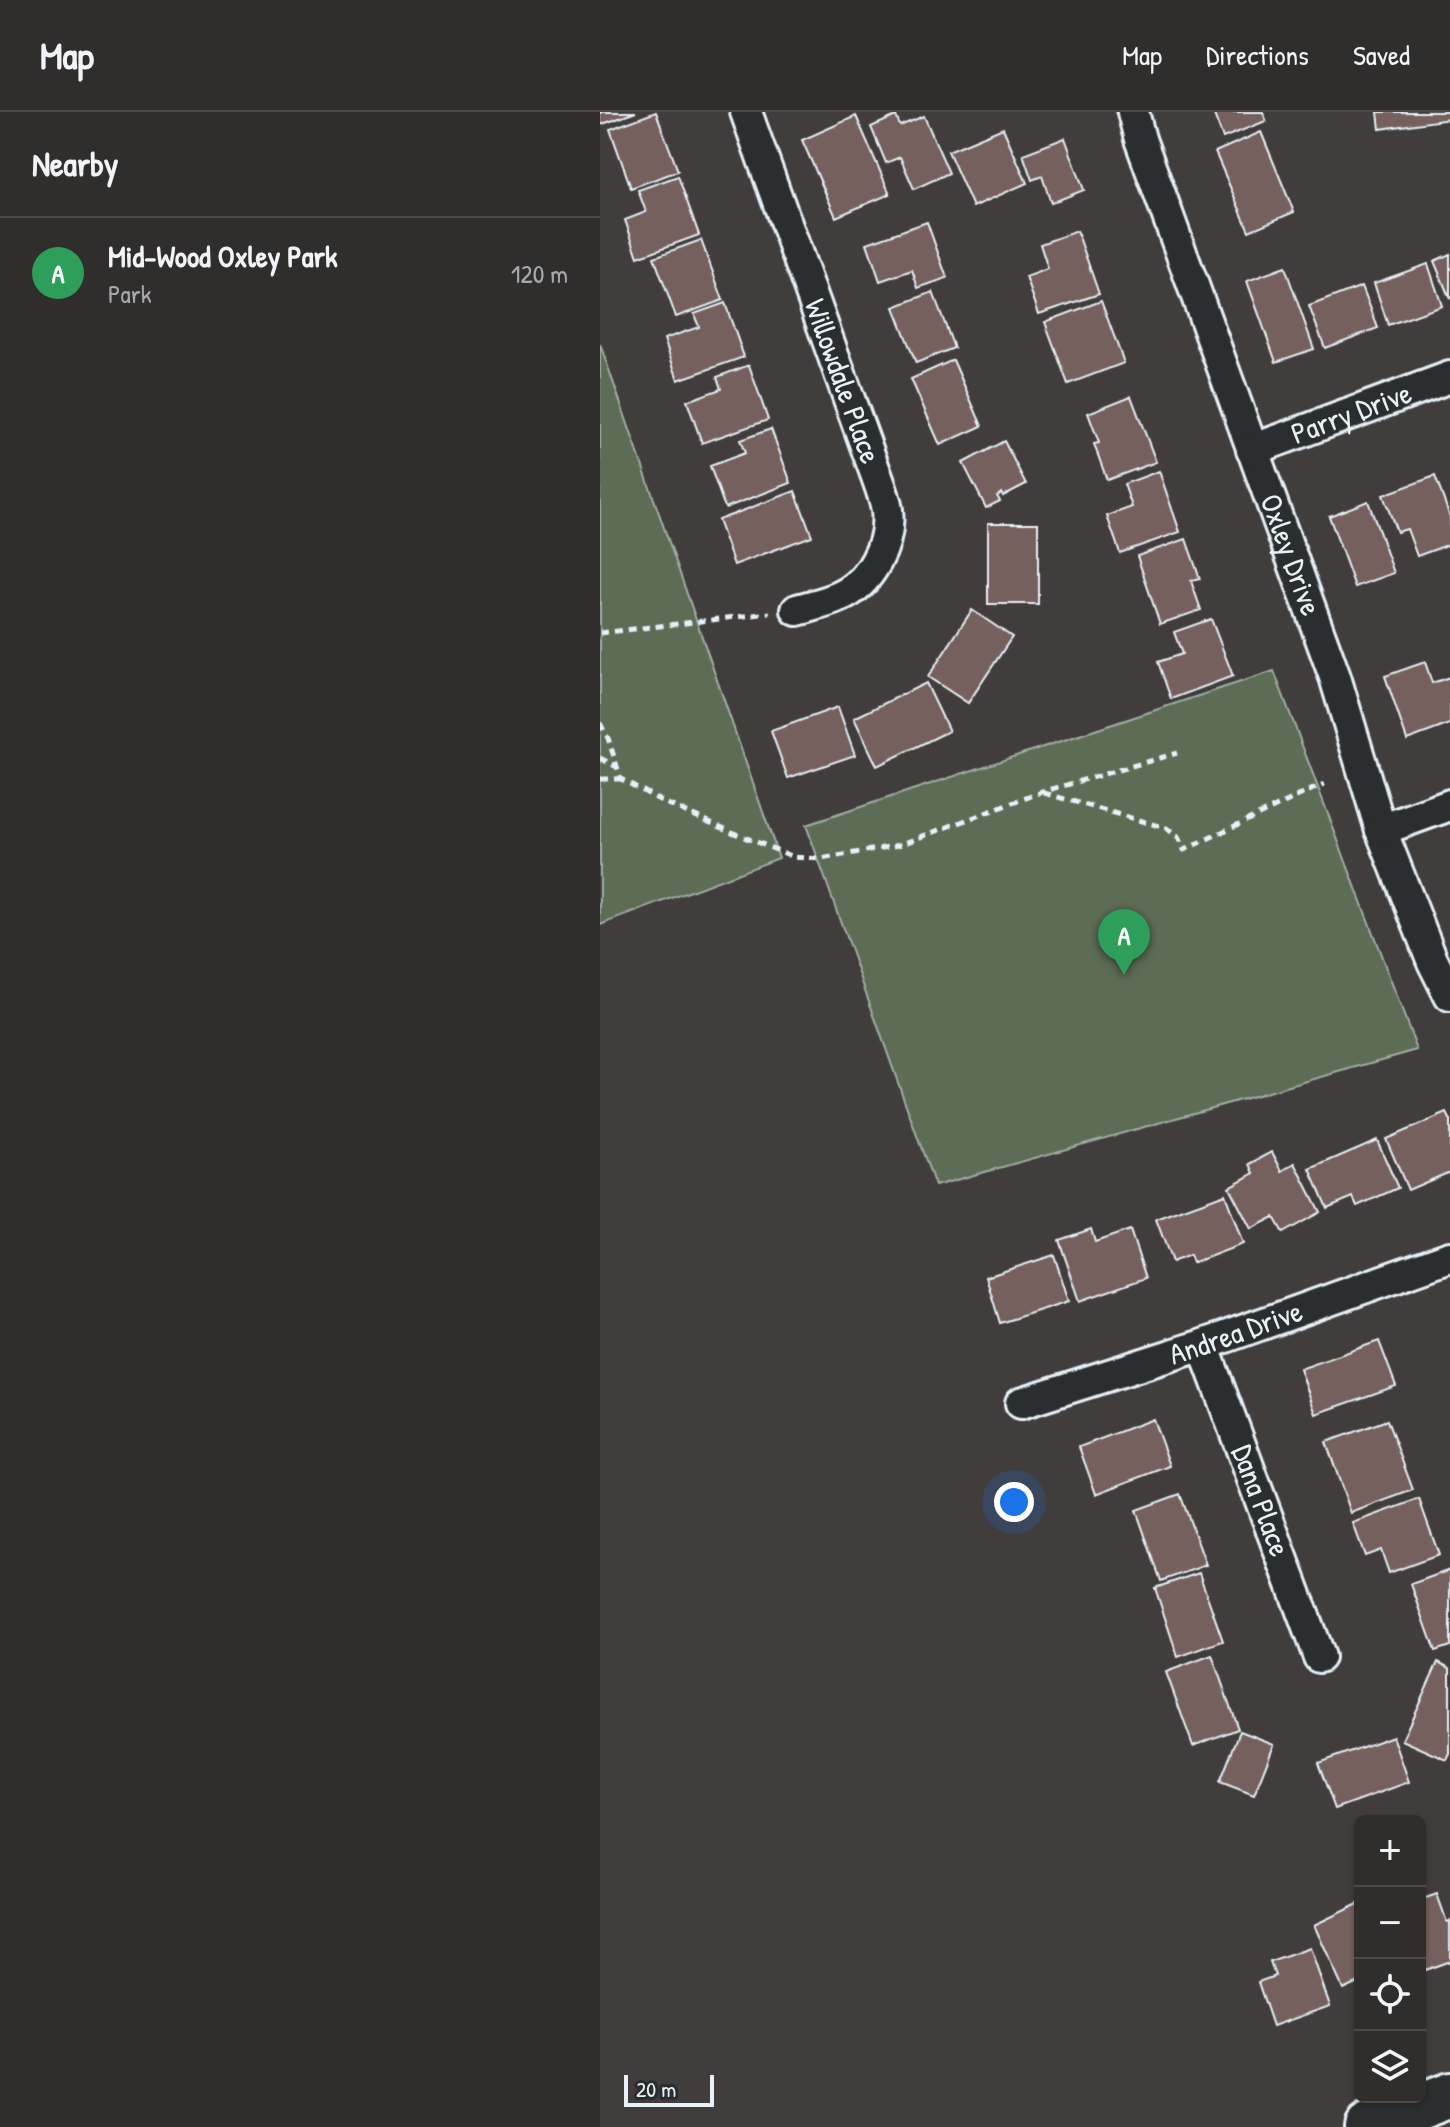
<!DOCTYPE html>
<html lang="en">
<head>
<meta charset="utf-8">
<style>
	:root { --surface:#302e2d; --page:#3c3a39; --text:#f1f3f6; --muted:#a8a8aa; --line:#4b4a49; --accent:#bca0f2 }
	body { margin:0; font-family:"Patrick Hand",sans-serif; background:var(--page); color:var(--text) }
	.controls { position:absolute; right:24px; bottom:24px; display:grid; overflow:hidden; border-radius:12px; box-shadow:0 2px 6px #0004 }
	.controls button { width:72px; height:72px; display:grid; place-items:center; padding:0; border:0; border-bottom:2px solid var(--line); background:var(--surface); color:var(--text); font:40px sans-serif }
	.scale { position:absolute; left:24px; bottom:20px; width:90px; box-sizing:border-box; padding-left:8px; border:4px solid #e8f1f8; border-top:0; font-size:22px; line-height:28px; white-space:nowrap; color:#e8f1f8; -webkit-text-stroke:6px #2a2d2e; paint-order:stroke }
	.you { position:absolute; left:414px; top:1390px; width:28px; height:28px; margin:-20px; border:6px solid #fff; border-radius:50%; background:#1a73e8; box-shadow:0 0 0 12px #1a73e833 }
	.badge { display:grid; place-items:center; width:52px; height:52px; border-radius:50%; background:var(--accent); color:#fff; font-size:26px; font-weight:700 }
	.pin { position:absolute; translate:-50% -66px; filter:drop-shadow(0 2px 4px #0008) }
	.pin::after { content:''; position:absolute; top:42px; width:28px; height:24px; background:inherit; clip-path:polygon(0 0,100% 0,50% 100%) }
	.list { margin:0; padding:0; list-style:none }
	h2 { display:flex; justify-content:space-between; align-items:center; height:104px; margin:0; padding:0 32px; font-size:34px }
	h2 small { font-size:26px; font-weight:400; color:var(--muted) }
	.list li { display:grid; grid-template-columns:52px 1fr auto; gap:24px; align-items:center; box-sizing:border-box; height:112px; padding:0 32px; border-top:2px solid var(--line) }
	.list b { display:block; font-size:30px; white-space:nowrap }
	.list p { margin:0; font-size:26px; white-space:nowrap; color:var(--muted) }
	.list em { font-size:26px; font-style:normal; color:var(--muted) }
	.icon { flex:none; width:44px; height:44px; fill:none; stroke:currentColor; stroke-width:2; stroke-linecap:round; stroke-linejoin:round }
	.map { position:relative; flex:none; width:850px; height:2015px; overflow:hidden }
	header { display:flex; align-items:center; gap:48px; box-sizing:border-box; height:112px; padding:0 40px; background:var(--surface); border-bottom:2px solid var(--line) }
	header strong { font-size:38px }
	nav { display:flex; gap:44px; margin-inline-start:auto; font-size:28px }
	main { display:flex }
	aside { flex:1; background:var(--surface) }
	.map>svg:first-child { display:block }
</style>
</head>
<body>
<header>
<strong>Map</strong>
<nav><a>Map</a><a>Directions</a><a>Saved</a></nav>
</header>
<main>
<aside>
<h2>Nearby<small></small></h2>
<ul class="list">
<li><span class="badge" style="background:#2e9e5b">A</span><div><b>Mid-Wood Oxley Park</b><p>Park</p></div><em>120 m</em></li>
</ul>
</aside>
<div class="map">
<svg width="850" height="2015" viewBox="0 0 850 2015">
	<rect width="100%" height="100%" fill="#403d3c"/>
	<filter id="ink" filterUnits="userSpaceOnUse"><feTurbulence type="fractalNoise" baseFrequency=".0125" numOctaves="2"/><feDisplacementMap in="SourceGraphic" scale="16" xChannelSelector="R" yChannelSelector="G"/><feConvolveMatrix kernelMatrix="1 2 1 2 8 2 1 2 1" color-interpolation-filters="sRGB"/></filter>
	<g filter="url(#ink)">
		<g fill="#5c6c54" stroke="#a2aea6" stroke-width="2">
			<path d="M0 232 179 746 0 813Z"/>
			<path d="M674 559 817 938 335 1074 206 713Z"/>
		</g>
		<g fill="#74615d" stroke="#e8f1f8" stroke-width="2">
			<path d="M0 0H36L0 13Z"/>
			<path d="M56 0 78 59 31 76 10 17Z"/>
			<path d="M613 0H663L666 9 623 26Z"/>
			<path d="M778 0H850V7L780 17Z"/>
			<path d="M256 4 290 82 236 105 202 28Z"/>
			<path d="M296 4 300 14 324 4 349 61 314 77 300 45 286 51 271 15Z"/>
			<path d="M403 16 427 71 373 95 348 39Z"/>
			<path d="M661 20 694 100 649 119 615 40Z"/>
			<path d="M465 26 484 78 451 91 442 64 432 68 423 42Z"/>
			<path d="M78 64 99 123 38 145 25 108 46 100 38 78Z"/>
			<path d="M327 110 347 166 318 176 312 158 280 169 267 131Z"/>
			<path d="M477 119 499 182 439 202 426 165 448 157 440 132Z"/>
			<path d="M101 128 123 188 76 205 54 145Z"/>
			<path d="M850 142V187L834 149Z"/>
			<path d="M828 152 842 194 788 213 774 171Z"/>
			<path d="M685 155 714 237 676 250 647 169Z"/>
			<path d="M762 174 778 216 725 236 709 194Z"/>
			<path d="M333 180 354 236 316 251 294 195Z"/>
			<path d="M501 189 524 251 468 272 445 210Z"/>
			<path d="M125 191 144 245 78 268 64 227 99 215 94 202Z"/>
			<path d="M353 248 382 314 340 333 311 267Z"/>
			<path d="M149 253 168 308 102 331 87 289 121 277 117 265Z"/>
			<path d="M531 284 556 350 507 368 494 332 499 331 488 301Z"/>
			<path d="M171 317 191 371 125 396 110 354 145 341 140 328Z"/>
			<path d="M404 329 426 372 403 384 402 381 397 384 400 389 386 396 363 351Z"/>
			<path d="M559 359 580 420 520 441 507 404 532 395 524 372Z"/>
			<path d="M835 364 850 405V432L817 444 807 417 797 420 783 383Z"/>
			<path d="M195 379 212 424 134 453 118 408Z"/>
			<path d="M768 389 794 461 755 475 729 404Z"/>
			<rect x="388" y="411" width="50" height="81"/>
			<path d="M586 427 600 467 591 469 601 498 560 512 537 444Z"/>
			<path d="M372 498 412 525 368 591 328 565Z"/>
			<path d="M611 507 633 564 571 587 558 550 582 542 574 520Z"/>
			<path d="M825 550 832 571 850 565V612L807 628 785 564Z"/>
			<path d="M326 571 349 619 277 654 254 606Z"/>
			<path d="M238 595 255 643 188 666 171 619Z"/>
			<path d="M847 1001 850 1007V1060L808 1078 786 1027Z"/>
			<path d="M777 1028 798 1076 757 1094 753 1085 727 1096 710 1057Z"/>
			<path d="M672 1040 682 1059 695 1051 720 1100 683 1121 674 1105 651 1117 629 1075 654 1061 650 1052Z"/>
			<path d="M625 1082 643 1132 593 1151 590 1143 572 1150 556 1107Z"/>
			<path d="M491 1117 495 1130 530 1118 546 1166 480 1189 459 1128Z"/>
			<path d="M454 1143 469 1189 400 1211 386 1165Z"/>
			<path d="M779 1229 796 1274 716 1302 700 1257Z"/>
			<path d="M553 1307 570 1354 496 1382 479 1335Z"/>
			<path d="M787 1308 813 1378 751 1401 726 1330Z"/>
			<path d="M580 1382 606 1453 561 1469 536 1398Z"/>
			<path d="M819 1387 839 1443 789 1461 781 1438 765 1444 753 1411Z"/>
			<path d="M850 1458V1534L835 1539 811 1472Z"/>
			<path d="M599 1461 623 1529 578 1545 555 1476Z"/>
			<path d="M612 1543 638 1617 593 1634 566 1560Z"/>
			<path d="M838 1550 850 1556V1642L847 1648 802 1628Z"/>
			<path d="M640 1619 674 1632 654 1683 620 1670Z"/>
			<path d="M793 1624 809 1670 735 1697 718 1651Z"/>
			<path d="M837 1782 847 1810 850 1809V1849L822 1859 820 1788Z"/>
			<path d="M760 1791V1869L743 1877 714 1813Z"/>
			<path d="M710 1836 730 1894 673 1914 658 1870 675 1864 670 1850Z"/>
		</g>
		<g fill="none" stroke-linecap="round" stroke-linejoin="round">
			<g stroke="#e8f1f8" stroke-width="36">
				<g id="street">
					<path id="s1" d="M146 0 276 362C280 373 285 386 287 398 291 432 270 472 239 485 226 491 211 494 197 498"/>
					<path id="s2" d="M533 0 540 27 735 565 781 718 833 850 850 884"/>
					<path id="s3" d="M652 338 850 265"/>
					<path d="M781 718 850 693"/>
					<path id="s4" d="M603 1233 719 1545"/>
					<path id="s5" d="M421 1291 603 1233 850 1145"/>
				</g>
			</g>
			<g stroke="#e8f1f8" stroke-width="50">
				<path id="secondary" d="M767 2015 850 1983"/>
			</g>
			<g stroke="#e8f1f8" stroke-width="5" stroke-dasharray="8 6" stroke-linecap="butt">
				<path d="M0 521 170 501"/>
				<path d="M0 611 8 626 21 667 65 691 139 723 194 745 221 747 299 733 442 680 577 641"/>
				<path d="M0 646 17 655"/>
				<path d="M0 667H21"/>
				<path d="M444 681 566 716 578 725 584 738 724 672"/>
			</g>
			<use href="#street" stroke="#2a2d2e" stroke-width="30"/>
			<use href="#secondary" stroke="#2a2d2e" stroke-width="44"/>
		</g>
	</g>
	<g text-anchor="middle" stroke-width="6" stroke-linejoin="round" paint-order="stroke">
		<g font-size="30" fill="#e8f1f8" stroke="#2a2d2e">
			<text dy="10" stroke="none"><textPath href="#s1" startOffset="286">Willowdale Place</textPath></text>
			<text dy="10" stroke="none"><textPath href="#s3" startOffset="106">Parry Drive</textPath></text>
			<text dy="10" stroke="none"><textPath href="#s2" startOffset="470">Oxley Drive</textPath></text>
			<text dy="10" stroke="none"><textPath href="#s5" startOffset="226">Andrea Drive</textPath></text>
			<text dy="10" stroke="none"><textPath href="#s4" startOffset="166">Dana Place</textPath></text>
		</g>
	</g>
</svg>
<div class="controls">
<button>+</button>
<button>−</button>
<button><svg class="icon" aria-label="locate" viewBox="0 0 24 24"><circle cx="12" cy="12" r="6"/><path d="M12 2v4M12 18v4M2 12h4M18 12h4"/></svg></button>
<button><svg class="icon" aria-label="layers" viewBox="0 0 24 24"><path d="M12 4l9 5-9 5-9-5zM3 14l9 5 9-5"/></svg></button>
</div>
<div class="scale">20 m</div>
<div class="you"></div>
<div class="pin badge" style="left:524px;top:863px;background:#2e9e5b">A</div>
</div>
</main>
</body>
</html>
